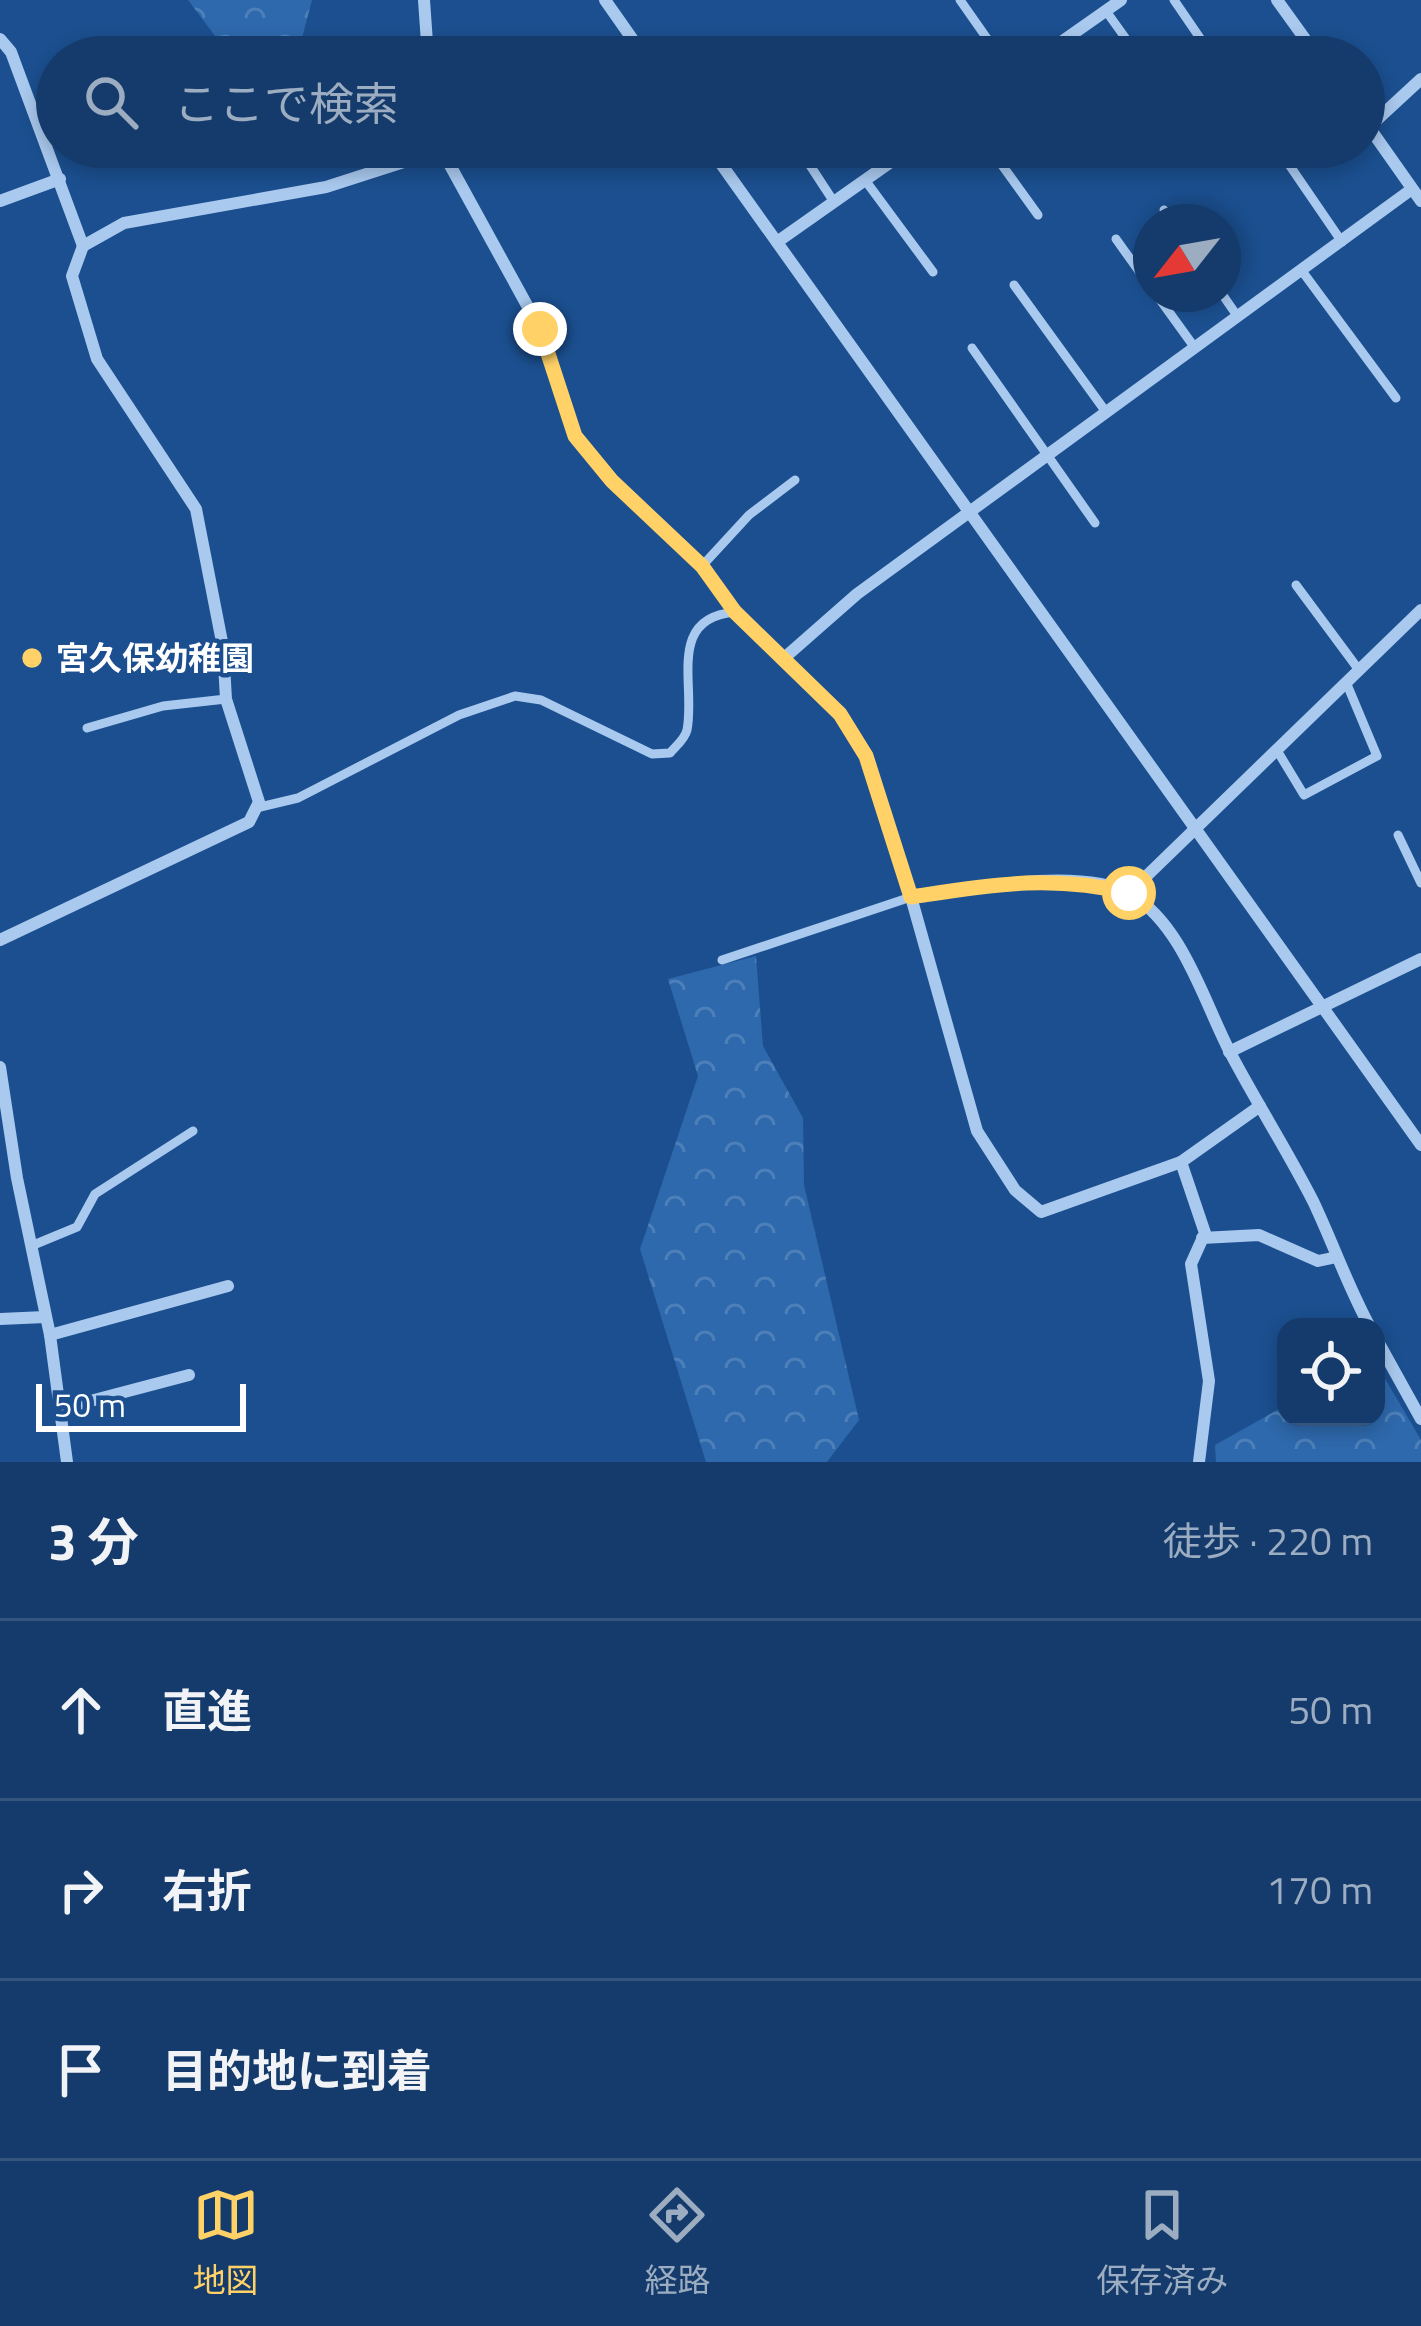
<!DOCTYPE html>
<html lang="ja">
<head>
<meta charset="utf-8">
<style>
	:root { --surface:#143b6b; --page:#214673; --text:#f1f3f6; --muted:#9dadc1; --line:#33557e; --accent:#ffd166 }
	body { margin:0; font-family:"Titillium Web","Noto Sans JP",sans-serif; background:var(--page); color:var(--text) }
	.controls { position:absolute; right:36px; bottom:36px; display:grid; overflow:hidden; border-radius:24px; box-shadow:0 6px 18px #0003 }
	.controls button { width:108px; height:108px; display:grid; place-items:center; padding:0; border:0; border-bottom:3px solid var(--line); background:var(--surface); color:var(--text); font:60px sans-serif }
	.compass { position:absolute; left:1133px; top:204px; width:108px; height:108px; border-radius:50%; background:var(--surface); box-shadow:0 6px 18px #0003; rotate:239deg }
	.scale { position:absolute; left:36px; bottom:30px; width:210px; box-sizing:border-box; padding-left:12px; border:6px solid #fff; border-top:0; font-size:33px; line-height:42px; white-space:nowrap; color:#fff; -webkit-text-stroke:9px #1b4f8f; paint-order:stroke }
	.stop { position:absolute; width:36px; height:36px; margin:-27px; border:9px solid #ffd166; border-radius:50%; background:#fff }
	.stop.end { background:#ffd166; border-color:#fff; box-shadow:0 3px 12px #0008 }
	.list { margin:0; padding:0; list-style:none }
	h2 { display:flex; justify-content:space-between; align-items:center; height:156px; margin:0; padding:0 48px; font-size:51px }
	h2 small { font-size:39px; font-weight:400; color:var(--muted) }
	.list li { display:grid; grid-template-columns:78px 1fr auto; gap:36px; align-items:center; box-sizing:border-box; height:180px; padding:0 48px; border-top:3px solid var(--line) }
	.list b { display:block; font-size:45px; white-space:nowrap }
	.list em { font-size:39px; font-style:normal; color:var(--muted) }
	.icon { flex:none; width:66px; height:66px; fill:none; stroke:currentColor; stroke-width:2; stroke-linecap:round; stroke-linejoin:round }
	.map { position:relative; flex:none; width:1421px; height:1462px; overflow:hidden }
	.search { position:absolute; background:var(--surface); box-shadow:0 6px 18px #0003; left:36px; right:36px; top:36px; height:132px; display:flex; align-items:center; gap:30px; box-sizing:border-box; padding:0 42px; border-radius:66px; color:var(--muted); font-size:45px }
	.sheet { height:696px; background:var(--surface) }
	nav { display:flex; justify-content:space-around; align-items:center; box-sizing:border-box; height:168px; border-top:3px solid var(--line); background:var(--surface); font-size:33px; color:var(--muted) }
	nav a { display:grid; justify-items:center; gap:6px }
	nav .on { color:var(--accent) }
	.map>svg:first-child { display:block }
</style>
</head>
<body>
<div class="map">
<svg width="1421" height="1462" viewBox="0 0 1421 1462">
	<defs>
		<pattern id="forest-crowns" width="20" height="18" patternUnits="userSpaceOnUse" patternTransform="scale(3)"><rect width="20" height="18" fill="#2e69ad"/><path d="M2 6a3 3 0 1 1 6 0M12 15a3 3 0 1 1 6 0" fill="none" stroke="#4d80b9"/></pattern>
	</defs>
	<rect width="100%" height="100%" fill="#1b4f8f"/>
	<g fill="url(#forest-crowns)">
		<path d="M188 0H312L297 57H231Z"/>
		<path d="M756 956 763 1046 803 1118 804 1185 859 1420 827 1462H706L640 1249 698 1076 668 979Z"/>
		<path d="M1380 1370 1421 1440V1462H1216L1215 1445 1286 1405V1417H1376V1371Z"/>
	</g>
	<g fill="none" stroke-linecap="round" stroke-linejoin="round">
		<g stroke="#a9c9ee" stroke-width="9">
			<path d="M960 0 1000 57"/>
			<path d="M1174 0 1213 57"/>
			<path d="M1106 11 1139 57"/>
			<path d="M798 147 834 202"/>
			<path d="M989 147 1038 215"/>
			<path d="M1277 147 1342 242"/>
			<path d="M865 180 933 272"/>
			<path d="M1164 210 1172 222"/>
			<path d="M1116 239 1151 288"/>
			<path d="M1302 271 1396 398"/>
			<path d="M1014 285 1106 412"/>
			<path d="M1156 294 1195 348"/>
			<path d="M1222 294 1238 317"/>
			<path d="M972 348 1095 523"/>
			<path d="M702 566 749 515 795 480"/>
			<path d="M1296 585 1359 670"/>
			<path d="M87 728 163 706 226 699"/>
			<path d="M1278 752 1304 795 1377 756 1346 682"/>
			<path d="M256 808 298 798 459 715 515 696 541 700 652 754 670 753C676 746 685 739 687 730 696 685 666 618 735 612"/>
			<path d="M1398 835 1421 883"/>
			<path d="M722 960 911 897"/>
			<path d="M31 1246 77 1227 95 1194 193 1131"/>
		</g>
		<g stroke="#a9c9ee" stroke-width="12">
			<path d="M424 0 428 57"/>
			<path d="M605 0 645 57"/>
			<path d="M1277 0 1318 57"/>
			<path d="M0 39 11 52 83 246"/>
			<path d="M1040 57 1121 0"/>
			<path d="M1364 120 1421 201"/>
			<path d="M1369 127 1421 79"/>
			<path d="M440 147 540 329 575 436 612 481 702 566 735 612 840 714 866 756 911 897 977 1131 1015 1190 1041 1212 1181 1162"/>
			<path d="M709 147 1421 1145"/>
			<path d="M0 201 60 179"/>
			<path d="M777 242 912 147"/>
			<path d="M783 659 857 594 1412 189"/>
			<path d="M1129 893 1421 610"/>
			<path d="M911 897C966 889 1081 866 1130 894 1184 925 1205 1006 1232 1056 1258 1105 1288 1152 1313 1201 1333 1243 1348 1287 1370 1327"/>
			<path d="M0 940 249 822 259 802 226 699 223 647 196 509 97 359 72 276 83 246 124 223 326 187 441 150"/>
			<path d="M1229 1052 1421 959"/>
			<path d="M0 1067 17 1178 50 1335 228 1286"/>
			<path d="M1202 1238 1259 1235 1318 1261 1337 1257"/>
			<path d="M0 1319 45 1317"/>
			<path d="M50 1335 67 1462"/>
			<path d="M1376 1338 1421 1419"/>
			<path d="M60 1409 189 1375"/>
			<path d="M1199 1462 1209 1381 1191 1264 1205 1233 1181 1162 1260 1106"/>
		</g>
	</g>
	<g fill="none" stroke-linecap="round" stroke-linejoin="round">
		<path stroke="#ffd166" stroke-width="15" d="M540 329 575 436 612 481 702 566 735 612 840 714 866 756 911 897C991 885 1049 874 1129 893"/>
	</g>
	<circle fill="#ffd166" stroke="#1b4f8f" stroke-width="4.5" cx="32" cy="658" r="12"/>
	<g text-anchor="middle" stroke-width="9" stroke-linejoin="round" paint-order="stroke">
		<g font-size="33" font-weight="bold" fill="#fff" stroke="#1b4f8f" text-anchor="start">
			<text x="56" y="670">宮久保幼稚園</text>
		</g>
	</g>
</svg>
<div class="controls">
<button><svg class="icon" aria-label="locate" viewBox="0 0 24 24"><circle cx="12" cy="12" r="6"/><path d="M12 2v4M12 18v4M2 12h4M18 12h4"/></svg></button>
</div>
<svg class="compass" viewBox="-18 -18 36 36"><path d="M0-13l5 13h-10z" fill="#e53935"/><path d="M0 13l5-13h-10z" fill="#9dadc1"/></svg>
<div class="scale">50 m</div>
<div class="stop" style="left:1129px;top:893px"></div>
<div class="stop end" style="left:540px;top:329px"></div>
<div class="search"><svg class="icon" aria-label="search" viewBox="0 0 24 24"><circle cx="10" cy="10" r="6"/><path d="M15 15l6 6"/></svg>ここで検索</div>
</div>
<section class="sheet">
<h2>3 分<small>徒歩 · 220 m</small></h2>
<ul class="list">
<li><svg class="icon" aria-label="ahead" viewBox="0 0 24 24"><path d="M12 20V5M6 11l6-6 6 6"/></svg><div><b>直進</b></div><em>50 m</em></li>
<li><svg class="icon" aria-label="right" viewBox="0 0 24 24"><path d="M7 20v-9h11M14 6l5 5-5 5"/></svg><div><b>右折</b></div><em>170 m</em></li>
<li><svg class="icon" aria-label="arrive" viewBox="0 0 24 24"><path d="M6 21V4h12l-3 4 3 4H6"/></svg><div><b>目的地に到着</b></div></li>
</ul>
</section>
<nav>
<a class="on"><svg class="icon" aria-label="map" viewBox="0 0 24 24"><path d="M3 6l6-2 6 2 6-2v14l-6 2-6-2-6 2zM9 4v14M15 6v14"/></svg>地図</a>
<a><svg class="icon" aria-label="directions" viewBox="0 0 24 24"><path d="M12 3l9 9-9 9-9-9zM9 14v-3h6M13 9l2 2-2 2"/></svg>経路</a>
<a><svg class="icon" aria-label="saved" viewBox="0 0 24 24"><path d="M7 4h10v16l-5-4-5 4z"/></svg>保存済み</a>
</nav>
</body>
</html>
